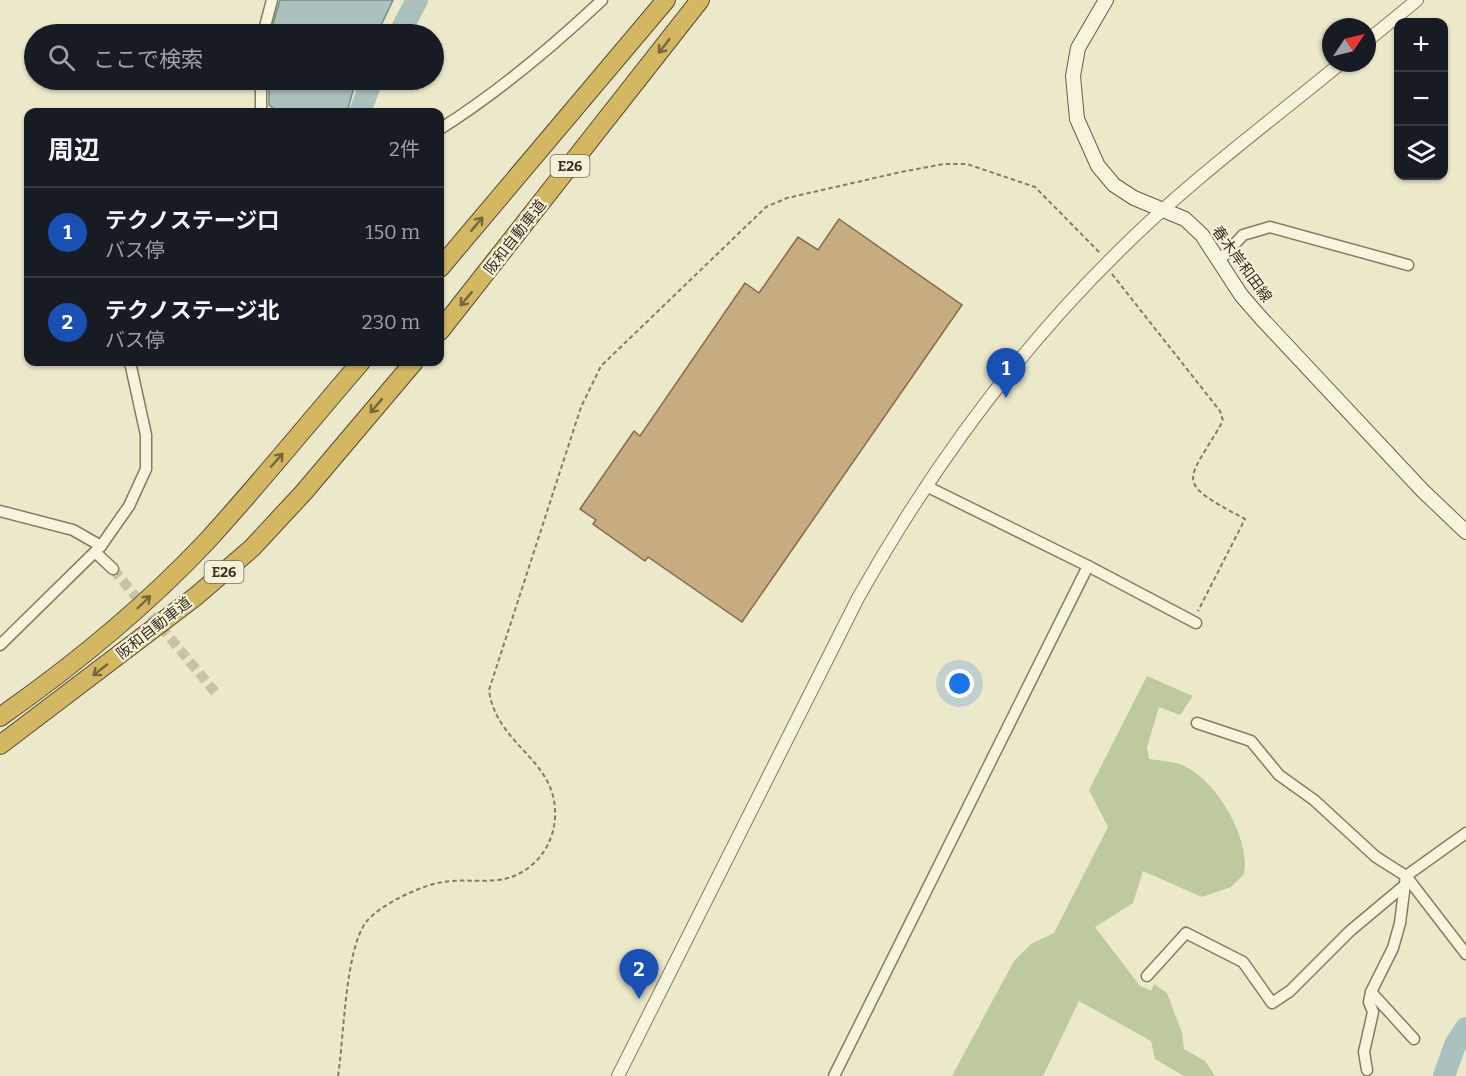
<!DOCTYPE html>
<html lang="ja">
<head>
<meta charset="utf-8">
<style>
	:root { --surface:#171b24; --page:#242831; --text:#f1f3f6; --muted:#9ea1a6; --line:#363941; --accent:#c7a59e }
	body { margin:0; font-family:Bitter,"Noto Sans JP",serif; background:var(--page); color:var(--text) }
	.controls { position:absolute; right:18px; top:18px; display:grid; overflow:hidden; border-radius:12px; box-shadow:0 2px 4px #0004 }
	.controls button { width:54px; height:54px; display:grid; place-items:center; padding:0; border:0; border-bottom:2px solid var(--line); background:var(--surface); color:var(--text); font:30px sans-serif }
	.compass { position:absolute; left:1322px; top:18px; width:54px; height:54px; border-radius:50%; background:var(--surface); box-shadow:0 2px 4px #0004; rotate:55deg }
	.you { position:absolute; left:960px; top:684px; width:21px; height:21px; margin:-15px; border:4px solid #fff; border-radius:50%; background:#1a73e8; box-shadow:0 0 0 9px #1a73e833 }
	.badge { display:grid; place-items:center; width:39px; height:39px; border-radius:50%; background:var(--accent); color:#fff; font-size:20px; font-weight:700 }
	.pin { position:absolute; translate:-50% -50px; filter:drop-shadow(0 2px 3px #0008) }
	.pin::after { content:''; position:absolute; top:32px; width:21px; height:18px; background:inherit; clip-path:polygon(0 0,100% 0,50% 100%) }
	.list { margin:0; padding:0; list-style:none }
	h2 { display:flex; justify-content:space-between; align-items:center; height:78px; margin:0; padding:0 24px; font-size:26px }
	h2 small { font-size:20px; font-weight:400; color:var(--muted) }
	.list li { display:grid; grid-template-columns:39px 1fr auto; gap:18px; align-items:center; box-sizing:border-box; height:90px; padding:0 24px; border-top:2px solid var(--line) }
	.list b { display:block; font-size:22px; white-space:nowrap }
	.list p { margin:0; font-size:20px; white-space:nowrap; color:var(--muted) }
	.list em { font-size:20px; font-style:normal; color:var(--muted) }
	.icon { flex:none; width:33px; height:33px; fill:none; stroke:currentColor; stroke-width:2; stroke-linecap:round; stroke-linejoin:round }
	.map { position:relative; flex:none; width:1466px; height:1076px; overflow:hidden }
	.search { position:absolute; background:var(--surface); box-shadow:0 2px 4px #0004; left:24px; top:24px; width:420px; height:66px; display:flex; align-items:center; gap:15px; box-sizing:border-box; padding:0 21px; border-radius:33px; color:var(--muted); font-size:22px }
	.panel { position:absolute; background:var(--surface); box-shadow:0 2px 4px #0004; left:24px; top:108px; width:420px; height:258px; border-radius:12px }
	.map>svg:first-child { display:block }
</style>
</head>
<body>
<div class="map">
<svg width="1466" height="1076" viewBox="0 0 1466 1076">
	<rect width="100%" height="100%" fill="#ece8ca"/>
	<path fill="#bcca9e" d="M1147 676 1193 696 1180 715 1159 707 1147 747 1149 759C1159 761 1172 761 1182 765 1215 778 1251 838 1244 874L1231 887 1202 897 1143 871 1133 903 1095 927 1140 986 1151 991 1154 984 1167 993 1182 1033 1184 1049 1205 1061 1215 1076H1184L1155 1059 1151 1041 1079 1001 1043 1076H952L1014 961 1031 944 1054 933 1108 827 1089 790Z"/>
	<g fill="#aac1be" stroke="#718f8d" stroke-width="1.5">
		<path d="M280 0H393L377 34H270Z"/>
		<path d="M269 80H356L347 112H278L269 105Z"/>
	</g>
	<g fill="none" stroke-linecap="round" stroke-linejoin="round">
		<g stroke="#aac1be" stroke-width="22">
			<path d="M399 34 417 0"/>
			<path d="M360 112 372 80"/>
			<path d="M1444 1076 1455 1045 1466 1028"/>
		</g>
	</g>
	<path fill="#c7ac82" stroke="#856b47" stroke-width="1.5" d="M839 219 962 305 742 622 648 557 645 561 593 524 596 520 580 509 634 431 640 436 745 283 759 293 798 237 818 250Z"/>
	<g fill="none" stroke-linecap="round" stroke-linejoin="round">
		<path stroke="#c8c3a8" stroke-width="10" stroke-dasharray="10 5" stroke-linecap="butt" d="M113 569 215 692"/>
		<g stroke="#887c5f" stroke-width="13">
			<g id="minor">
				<path d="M263 34 272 0"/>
				<path d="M261 80V112"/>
				<path d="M440 129C497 93 552 47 602 0"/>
				<path d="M1220 260 1243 235 1270 227 1408 265"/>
				<path d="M926 486 1088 566 1196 623"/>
				<path d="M0 511 73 530 101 546"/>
				<path d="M95 552 113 569"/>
				<path d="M0 645 101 546 129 506 146 469V435L130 362"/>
				<path d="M1197 723 1251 741 1279 775 1314 800 1376 857 1406 876 1466 954"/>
				<path d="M1147 976 1186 933 1243 962 1272 1003 1290 991 1350 931 1405 885"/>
				<path d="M1371 992 1414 1039"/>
				<path d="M1367 1070 1364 1052 1373 1012 1369 1002 1371 992 1393 948 1400 923 1406 876 1466 833"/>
				<path d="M834 1076 1088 566"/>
			</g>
		</g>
		<g stroke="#887c5f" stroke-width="14">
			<g id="tertiary">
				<path d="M1367 41 1417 0"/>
				<path d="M618 1076 858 598C929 472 1016 352 1119 251 1187 183 1267 124 1341 63"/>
			</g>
		</g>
		<g stroke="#6a5d42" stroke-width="16">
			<path id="secondary" d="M1106 0 1078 48 1073 76 1077 119 1098 166 1114 185 1134 198 1185 219 1202 235 1241 295 1261 318 1422 490 1466 532"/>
		</g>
		<g stroke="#564a33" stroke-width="20">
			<g id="motorway">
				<path d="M440 268 666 0"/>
				<path d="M440 331 700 0"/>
				<path d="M0 717C74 665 145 607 207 541 260 483 310 421 361 362"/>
				<path d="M0 745 195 597 252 548 304 492 414 362"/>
			</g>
		</g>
		<g stroke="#887c5f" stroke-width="2" stroke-dasharray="4.5 3" stroke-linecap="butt">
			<path d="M1112 274 1220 411 1223 421C1187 484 1172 480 1245 519L1198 611"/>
			<path d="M338 1076C344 1039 345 947 367 921 381 904 422 885 443 882 461 879 480 882 498 880 533 876 557 844 555 810 553 758 496 744 489 690L581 407 601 366 766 207 787 198 901 172 944 164H967L1035 187 1101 254"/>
		</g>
		<use href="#minor" stroke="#f7f4dd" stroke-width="10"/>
		<use href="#tertiary" stroke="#f7f4dd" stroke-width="12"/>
		<use href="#secondary" stroke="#f7f4dd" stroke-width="14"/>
		<use href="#motorway" stroke="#d4b762" stroke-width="18"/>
	</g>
	<defs><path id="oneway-shaft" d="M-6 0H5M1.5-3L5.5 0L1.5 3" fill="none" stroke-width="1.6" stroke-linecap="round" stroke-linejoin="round" transform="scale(1.5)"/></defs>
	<g stroke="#77673c">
		<use href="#oneway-shaft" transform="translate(664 46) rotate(128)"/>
		<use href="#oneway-shaft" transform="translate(477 224) rotate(-50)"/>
		<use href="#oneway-shaft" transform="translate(466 299) rotate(130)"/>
		<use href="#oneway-shaft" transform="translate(376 406) rotate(130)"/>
		<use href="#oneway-shaft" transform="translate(277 460) rotate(-49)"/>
		<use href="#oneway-shaft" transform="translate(144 602) rotate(-44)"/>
		<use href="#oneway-shaft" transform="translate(100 670) rotate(142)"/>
	</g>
	<g text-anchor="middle" stroke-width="4.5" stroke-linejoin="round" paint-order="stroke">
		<g fill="#f4f1d9" stroke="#716b59" stroke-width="1.5">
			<rect x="550.5" y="155" width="39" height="22" rx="4.5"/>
			<rect x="204.5" y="561" width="39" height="22" rx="4.5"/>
		</g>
		<g font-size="14" font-weight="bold" fill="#393122">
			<text x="570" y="171">E26</text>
			<text x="224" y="577">E26</text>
		</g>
		<g font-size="15" fill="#393122" stroke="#f4f1d9">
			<text transform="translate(515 237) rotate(-52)" y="5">阪和自動車道</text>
			<text transform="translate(1242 264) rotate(54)" y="5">春木岸和田線</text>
			<text transform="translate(154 628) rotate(-38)" y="5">阪和自動車道</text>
		</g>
	</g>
</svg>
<div class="controls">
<button>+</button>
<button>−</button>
<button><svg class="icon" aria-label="layers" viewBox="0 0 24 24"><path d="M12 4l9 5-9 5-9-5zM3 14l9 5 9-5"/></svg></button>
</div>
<svg class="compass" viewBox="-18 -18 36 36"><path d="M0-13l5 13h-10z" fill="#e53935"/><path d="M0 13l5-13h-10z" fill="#9ea1a6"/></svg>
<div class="you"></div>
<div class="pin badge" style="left:1006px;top:398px;background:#1a4fb4">1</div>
<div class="pin badge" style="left:639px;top:999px;background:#1a4fb4">2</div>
<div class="search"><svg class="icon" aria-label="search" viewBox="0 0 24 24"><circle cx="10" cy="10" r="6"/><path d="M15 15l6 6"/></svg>ここで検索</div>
<section class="panel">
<h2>周辺<small>2件</small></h2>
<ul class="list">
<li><span class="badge" style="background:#1a4fb4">1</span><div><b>テクノステージ口</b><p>バス停</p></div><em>150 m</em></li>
<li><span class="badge" style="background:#1a4fb4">2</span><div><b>テクノステージ北</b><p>バス停</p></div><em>230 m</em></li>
</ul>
</section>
</div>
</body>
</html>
